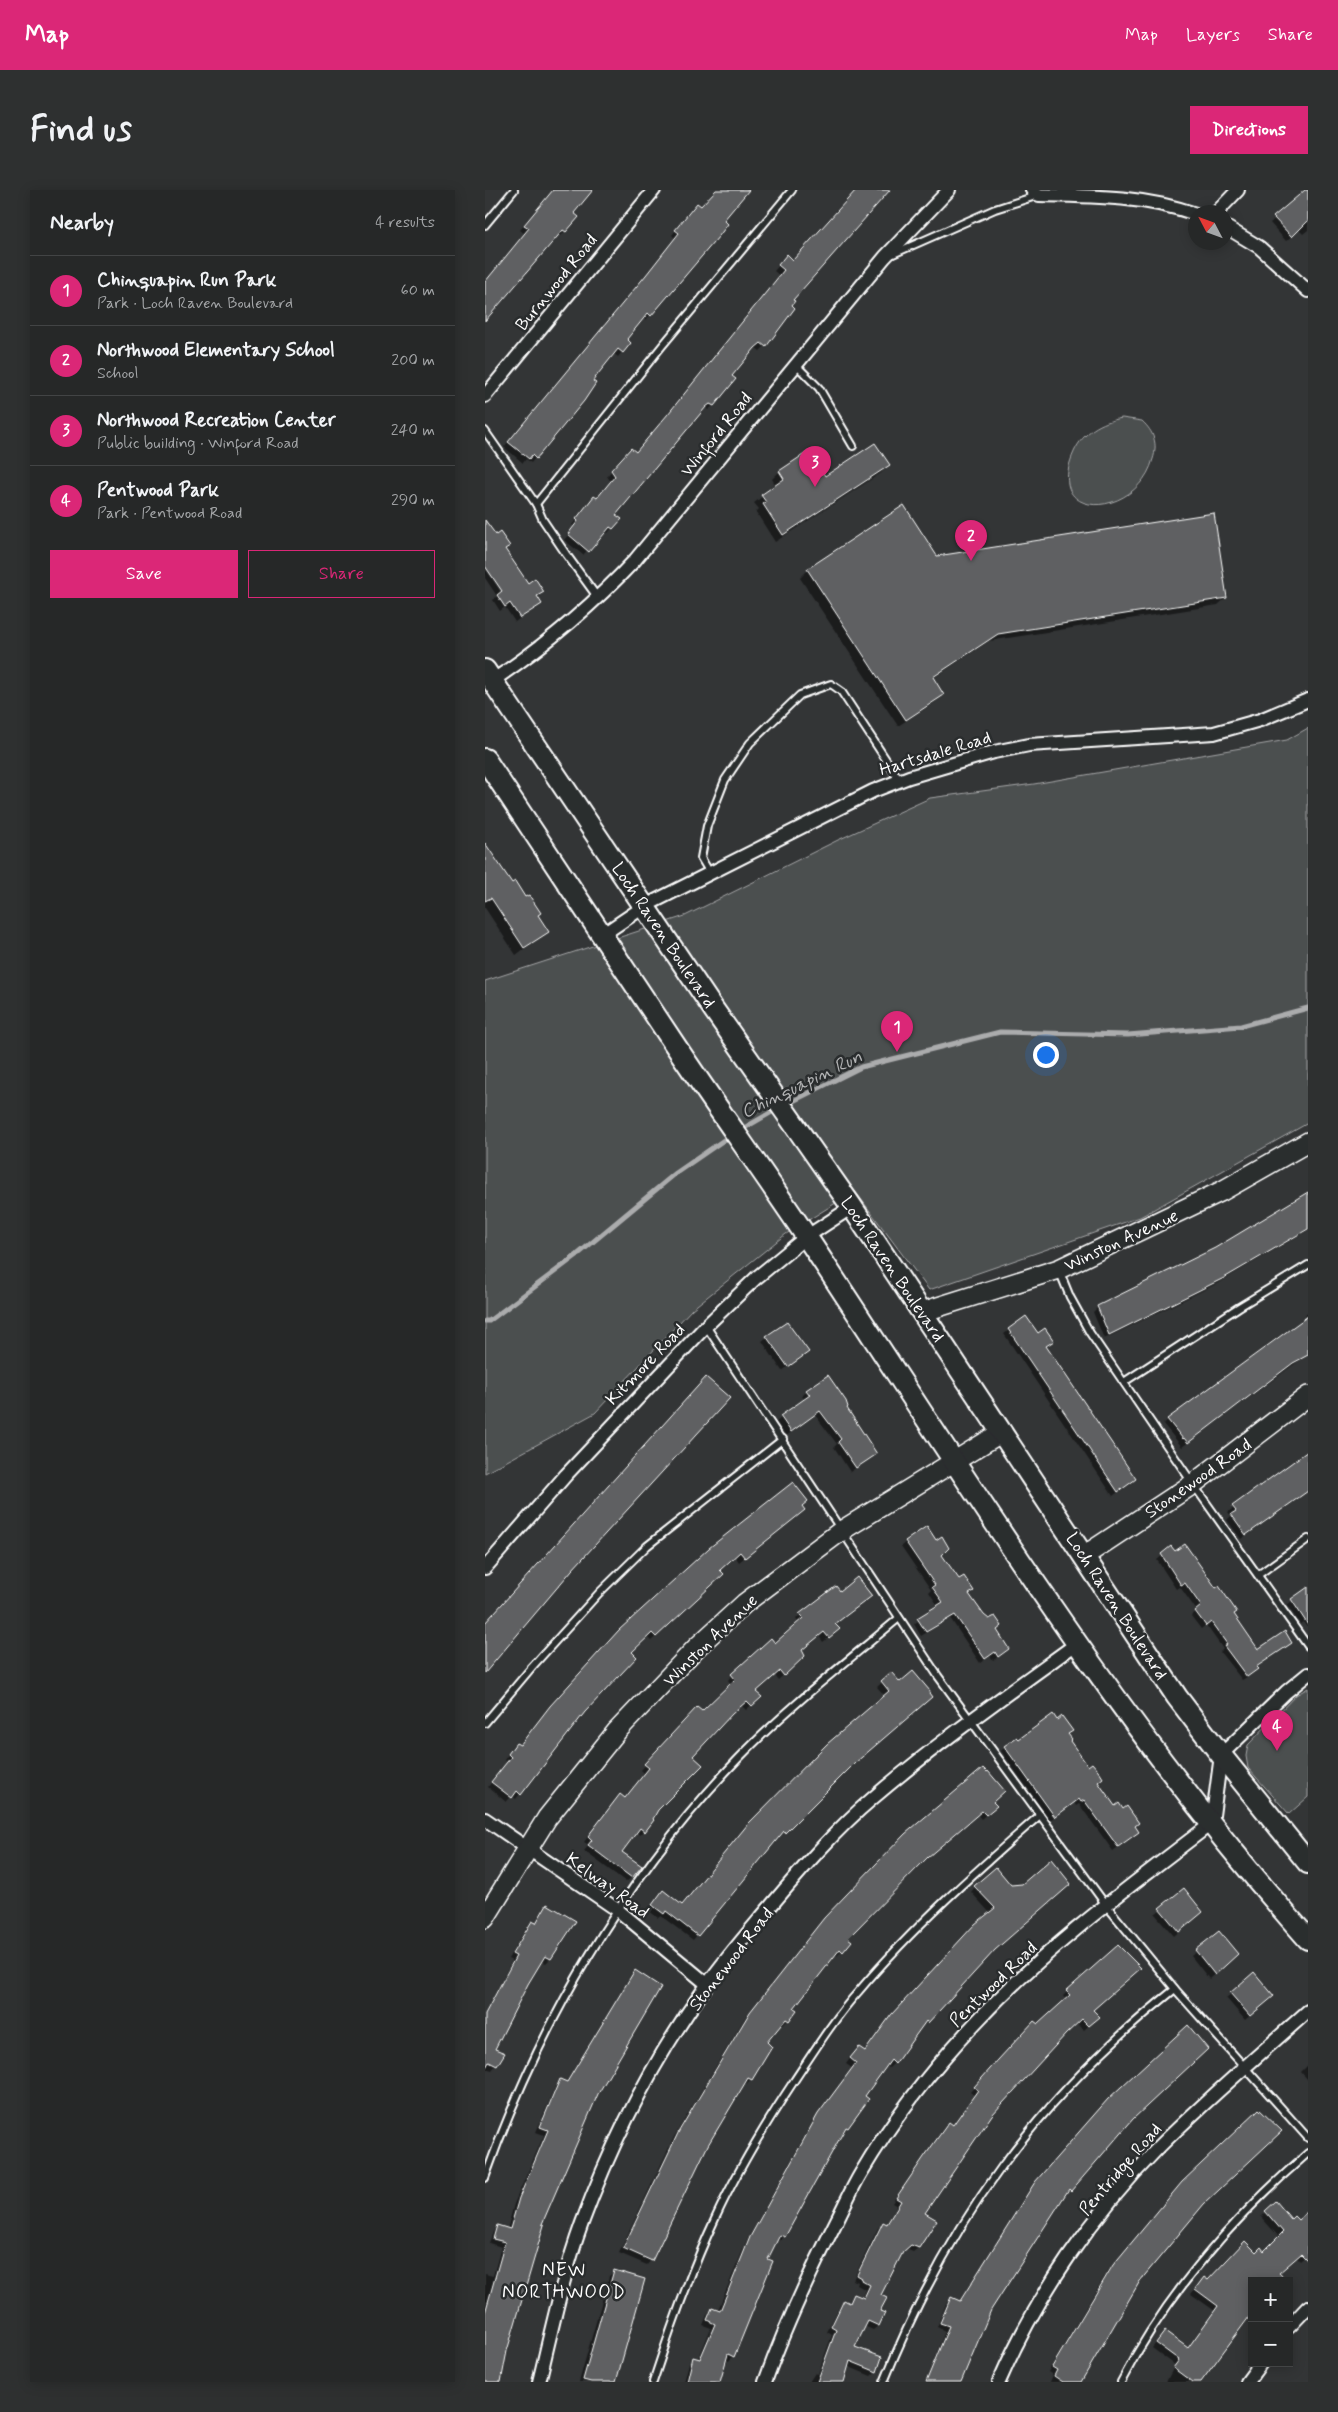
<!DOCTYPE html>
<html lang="en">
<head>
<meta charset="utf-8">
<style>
	:root { --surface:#262828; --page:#2e3030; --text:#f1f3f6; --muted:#a4a6a8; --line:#424445; --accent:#db2777 }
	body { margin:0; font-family:Mynerve,sans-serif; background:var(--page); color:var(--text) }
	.controls { position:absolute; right:15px; bottom:15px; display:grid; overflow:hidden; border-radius:0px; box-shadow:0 2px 12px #0003 }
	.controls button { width:45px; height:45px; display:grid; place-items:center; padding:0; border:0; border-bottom:1px solid var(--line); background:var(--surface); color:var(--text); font:25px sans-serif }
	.compass { position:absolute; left:703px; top:15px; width:45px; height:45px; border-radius:50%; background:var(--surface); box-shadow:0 2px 12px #0003; rotate:311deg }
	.you { position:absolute; left:560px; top:864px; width:18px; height:18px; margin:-12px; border:4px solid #fff; border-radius:50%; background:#1a73e8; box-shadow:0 0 0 8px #1a73e833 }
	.badge { display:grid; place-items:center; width:32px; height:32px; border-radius:50%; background:var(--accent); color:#fff; font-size:16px; font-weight:700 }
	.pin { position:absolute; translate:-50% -41px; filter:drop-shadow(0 1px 2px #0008) }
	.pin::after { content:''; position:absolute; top:26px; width:18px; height:15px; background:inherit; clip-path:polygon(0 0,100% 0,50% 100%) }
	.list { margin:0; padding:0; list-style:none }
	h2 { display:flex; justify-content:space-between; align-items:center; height:65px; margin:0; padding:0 20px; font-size:21px }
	h2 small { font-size:16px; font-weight:400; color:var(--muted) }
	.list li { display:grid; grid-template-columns:32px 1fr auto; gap:15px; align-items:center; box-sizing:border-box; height:70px; padding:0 20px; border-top:1px solid var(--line) }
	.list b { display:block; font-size:19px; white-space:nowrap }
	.list p { margin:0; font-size:16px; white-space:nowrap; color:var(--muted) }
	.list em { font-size:16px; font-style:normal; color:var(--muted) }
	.actions { display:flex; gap:10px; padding:15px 20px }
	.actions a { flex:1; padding:11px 0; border:1px solid var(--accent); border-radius:0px; text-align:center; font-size:18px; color:var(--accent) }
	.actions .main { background:var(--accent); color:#fff }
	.map { position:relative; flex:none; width:823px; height:2192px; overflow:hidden; border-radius:0px }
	header { display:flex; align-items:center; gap:30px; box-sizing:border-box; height:70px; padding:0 25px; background:var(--accent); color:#fff }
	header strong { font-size:24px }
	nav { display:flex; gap:28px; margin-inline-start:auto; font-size:18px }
	.intro { display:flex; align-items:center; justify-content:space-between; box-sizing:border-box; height:120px; padding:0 30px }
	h1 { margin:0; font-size:35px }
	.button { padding:12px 22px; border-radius:0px; background:var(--accent); color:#fff; font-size:18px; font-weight:700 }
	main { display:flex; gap:30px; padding:0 30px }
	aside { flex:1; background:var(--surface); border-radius:0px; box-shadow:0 2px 12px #0003 }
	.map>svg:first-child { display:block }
</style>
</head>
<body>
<header>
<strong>Map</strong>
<nav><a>Map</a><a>Layers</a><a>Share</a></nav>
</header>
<div class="intro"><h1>Find us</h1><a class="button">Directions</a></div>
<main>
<aside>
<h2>Nearby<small>4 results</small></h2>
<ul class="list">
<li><span class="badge">1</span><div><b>Chinquapin Run Park</b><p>Park · Loch Raven Boulevard</p></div><em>60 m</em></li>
<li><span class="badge">2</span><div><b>Northwood Elementary School</b><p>School</p></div><em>200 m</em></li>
<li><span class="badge">3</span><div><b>Northwood Recreation Center</b><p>Public building · Winford Road</p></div><em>240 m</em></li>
<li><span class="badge">4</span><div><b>Pentwood Park</b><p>Park · Pentwood Road</p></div><em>290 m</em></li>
</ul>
<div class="actions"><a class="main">Save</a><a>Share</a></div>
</aside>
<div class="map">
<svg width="823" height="2192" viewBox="0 0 823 2192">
	<rect width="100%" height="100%" fill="#333536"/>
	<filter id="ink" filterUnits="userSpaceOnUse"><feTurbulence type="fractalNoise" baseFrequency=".02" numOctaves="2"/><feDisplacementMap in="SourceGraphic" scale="10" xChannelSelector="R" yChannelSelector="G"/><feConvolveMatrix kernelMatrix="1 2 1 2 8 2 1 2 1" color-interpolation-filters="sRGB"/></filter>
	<g filter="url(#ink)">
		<g fill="#4c4f50" stroke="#a6a7a8">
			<path d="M637 228 657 231C669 242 673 254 668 269 652 329 557 333 589 262 598 242 616 232 637 228Z"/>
			<path d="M823 538V933L655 1027 444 1100 370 1001 301 1044 207 1119 110 1223 0 1283V791L200 726 353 650 445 608 549 594 802 550Z"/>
			<path d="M823 1498V1607L804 1624 763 1578 761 1566 763 1555 811 1505Z"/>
		</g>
		<g fill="#0007">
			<path d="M76 0H107L87 24 80 41 76 46 73 44 0 132V92L40 44 35 40 60 12Z"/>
			<path d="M231 0H262L165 125 161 130 158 128 140 149 137 162 133 167 128 163 50 268 46 273 41 269 38 273 19 257 156 91 191 49 187 45 207 20 216 18Z"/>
			<path d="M372 0H404L307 111 291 143 280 156 275 161 270 157 245 186 249 189 228 216 223 220 220 217 130 325 127 338 123 343 120 341 98 365 79 350 90 337 87 335 105 313 112 310 126 292 122 286 142 264 151 263 158 254 295 86 289 81 298 71H308Z"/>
			<path d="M821 0H823V40L818 44 814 40 801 51 785 33Z"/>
			<path d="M323 263 339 288 403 275 396 283 290 352 271 322 274 319 269 313 291 296 287 289 294 282Z"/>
			<path d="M419 317 452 367 741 408 733 415 504 451 447 489 458 504 450 512 413 536 315 388 323 380Z"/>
			<path d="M0 332 10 347 23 356 19 360 43 395 57 401 51 407 55 413 30 432 20 417 15 421 8 410 12 406 0 388V378L19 407 21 406 0 374Z"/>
			<path d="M0 655 62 742 31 765 0 718Z"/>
			<path d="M823 1004V1040L733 1093 619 1149 608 1122 613 1117 730 1059Z"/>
			<path d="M823 1122V1164L697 1257 678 1234 790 1149 822 1128 820 1125Z"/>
			<path d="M524 1140 552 1144 568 1151 560 1157 650 1289 628 1306 519 1144Z"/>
			<path d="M282 1147 323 1162 297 1181 277 1151Z"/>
			<path d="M216 1193 86 1380 0 1483V1436L53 1373Z"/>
			<path d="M322 1201 360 1218 390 1264 365 1282 349 1257 352 1254 330 1225 301 1246 291 1232 320 1210 317 1206Z"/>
			<path d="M823 1264V1300L756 1349 742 1330 746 1326 743 1322Z"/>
			<path d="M316 1316 314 1324 254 1372 250 1366 234 1380 238 1384 166 1451 161 1446 145 1462 31 1609 27 1606 21 1612 3 1597 22 1572 19 1570 27 1559 34 1557 129 1446Z"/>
			<path d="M421 1352 456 1365 474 1391 488 1401 483 1405 511 1440 522 1459 518 1464 508 1470 505 1466 495 1473 465 1428 436 1446 429 1434 453 1416 444 1402 446 1400 416 1356Z"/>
			<path d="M686 1358 748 1424 773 1461 801 1457 770 1478 767 1484 757 1490 735 1462 738 1459 721 1435 716 1439 706 1426 712 1421 695 1397 691 1399 672 1370Z"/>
			<path d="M823 1399V1435L821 1436 818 1432 815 1434 802 1415Z"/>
			<path d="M315 1425 349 1435 348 1444 338 1452 334 1446 316 1460 314 1471 293 1490 290 1485 270 1502 275 1507 261 1520 256 1515 243 1526 206 1566 159 1641 155 1645 150 1642 136 1662 155 1676 146 1688 141 1692 99 1661 104 1655 99 1652 131 1610 140 1609 160 1584 156 1580 213 1518 217 1522 246 1494 243 1490 247 1485 314 1434 311 1429Z"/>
			<path d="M406 1484 415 1494 363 1578 294 1646 208 1750 176 1726 173 1728 163 1720 174 1707 196 1716 400 1506 392 1497Z"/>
			<path d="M582 1545 584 1551 630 1618 649 1637 648 1646 628 1661 594 1614 591 1616 589 1612 565 1630 516 1561 520 1557 534 1551Z"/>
			<path d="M506 1612 505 1621 496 1629 492 1624 437 1671 361 1748 365 1751 352 1766 350 1764 308 1818 303 1830 298 1835 296 1833 281 1852 266 1889 261 1894 259 1892 222 1954 166 2070 162 2075 134 2063 189 1947 260 1828 334 1735Z"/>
			<path d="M526 1696 506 1763 437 1835 409 1873 404 1878 401 1875 378 1906 299 2047 294 2051 291 2050 281 2069 248 2166 244 2171 240 2169 234 2192H236H199L204 2173 209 2169 213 2170 226 2138 218 2135 222 2125 227 2120 232 2122 261 2053 318 1949 367 1878 361 1874 369 1863 379 1862 401 1832 485 1741 505 1723 486 1702 490 1697Z"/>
			<path d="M699 1700 712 1726 689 1746 670 1724Z"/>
			<path d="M62 1716 66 1768 61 1773 56 1771 42 1793 9 1859 11 1875 7 1880 0 1878V1824L27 1771 23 1769 42 1737 47 1732 50 1734Z"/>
			<path d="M734 1742 751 1764 724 1789 706 1766Z"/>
			<path d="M150 1781 112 1903 55 2035 14 2192H0V2084L8 2086 16 2057 4 2053 8 2042 12 2037 22 2040 29 2014 59 1945 51 1942 71 1896 75 1891 81 1893Z"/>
			<path d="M582 1802 607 1820 608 1832 599 1840 592 1833 577 1846 506 1924 438 2023 433 2058 428 2062 421 2059 416 2062 395 2105 394 2121 399 2124 393 2136 388 2140 379 2136 369 2157 391 2181 386 2186 362 2176 357 2192H324L330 2183 333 2184 347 2145 342 2142 355 2116 359 2112 363 2114 370 2105 377 2108 381 2100 372 2095 373 2092 368 2090 393 2038 398 2034 401 2035 412 2016 407 2013 459 1938 464 1934 467 1936 490 1906 485 1902 545 1837 553 1835 581 1810 578 1806Z"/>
			<path d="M746 1804 783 1810 760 1830 741 1808Z"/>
			<path d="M823 1875V1890L816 1882Z"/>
			<path d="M619 1915 646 1930 580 2004 505 2119 475 2192H441L460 2141 452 2137 461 2114 466 2109 474 2112 546 1999Z"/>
			<path d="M779 1923 796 1941 717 2015 654 2090 594 2192H565L568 2185 563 2182 623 2081 692 1998Z"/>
			<path d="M786 2018 806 2030 813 2032 823 2023V2064L815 2071 811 2067 767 2091 714 2192H681L690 2175 667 2158 680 2142 702 2159 730 2121 706 2104 719 2088 723 2091 771 2063H779L794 2047 776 2027Z"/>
			<path d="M129 2082V2192H94L124 2086Z"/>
		</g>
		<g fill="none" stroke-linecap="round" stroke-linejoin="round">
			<g stroke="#abacad" stroke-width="5">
				<path d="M302 914 376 877 515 842 643 845 756 836 823 818"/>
				<path d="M254 941 292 919"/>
				<path d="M0 1131H4L92 1065 191 983 246 945"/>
			</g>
		</g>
		<g fill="#5f6162" stroke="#fff">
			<path d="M68 0H108L89 23 94 27 81 42 78 40 0 131V92L44 38 39 35Z"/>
			<path d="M231 0H264L239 30 243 34 234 46 166 126 163 123 142 149 146 153 138 163 133 159 113 184 108 191 111 193 99 211 51 269 47 265 44 269 23 252 161 85 194 43 190 40 212 13 216 16Z"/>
			<path d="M371 0H405L308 110 310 111 307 115 310 118 281 157 276 153 270 158 247 186 251 189 229 216 225 214 221 217 131 325 137 329 128 339 125 337 104 362 83 344 93 331 91 329 109 306 112 308 130 286 126 280 146 258 151 262 183 224 299 80 293 75 302 64 308 70Z"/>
			<path d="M820 0H823V31L807 47 788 27Z"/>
			<path d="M390 253 405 275 298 345 278 314 281 312 276 305 299 289 294 281 324 261 340 286Z"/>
			<path d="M419 315 452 366 729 323 742 408 513 444 448 487 459 505 421 530 322 379Z"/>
			<path d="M0 330 11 345 15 342 25 356 20 359 43 393 50 388 59 402 52 406 57 414 35 428 25 413 20 417 12 405 17 401 0 376Z"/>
			<path d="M0 653 27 693 30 691 40 707 44 705 56 723 53 725 64 742 39 758 6 708 0 711Z"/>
			<path d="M823 1002V1039L739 1088 624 1145 612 1116 730 1058Z"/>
			<path d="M541 1126 553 1143 560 1138 569 1151 561 1156 651 1289 633 1302 523 1139Z"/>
			<path d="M823 1126V1165L808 1173 703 1253 699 1248 698 1249 682 1229Z"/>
			<path d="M302 1132 324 1162 303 1177 281 1146Z"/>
			<path d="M343 1185 361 1211 363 1217 362 1218 392 1264 371 1278 353 1252 356 1249 335 1221 306 1242 295 1226 325 1205 321 1200Z"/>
			<path d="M221 1187 245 1208 87 1380 0 1483V1433Z"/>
			<path d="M823 1261V1301L761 1345 746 1324 751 1321 747 1316Z"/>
			<path d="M308 1292 323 1311 317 1316 320 1320 260 1368 255 1362 235 1380 239 1384 171 1447 167 1443 147 1462 152 1467 100 1522 36 1605 32 1601 27 1608 6 1592 26 1567 23 1564 31 1553 35 1555 65 1516 134 1440 224 1358Z"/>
			<path d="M442 1336 451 1350 457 1346 464 1358 457 1365 474 1389 479 1386 489 1401 484 1404 499 1425 504 1429 510 1426 517 1436 512 1440 524 1459 513 1467 510 1462 500 1469 470 1425 441 1442 432 1428 458 1412 447 1397 450 1395 420 1351Z"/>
			<path d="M700 1354 731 1398 734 1396 752 1422 749 1424 773 1459 800 1441 807 1453 771 1477 773 1479 762 1487 739 1456 742 1454 726 1432 721 1436 710 1421 716 1416 700 1393 696 1395 676 1364 686 1356 690 1361Z"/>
			<path d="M372 1387 387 1406 350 1434 355 1439 344 1448 339 1442 317 1460 320 1466 299 1486 295 1481 271 1502 277 1507 267 1516 262 1511 247 1524 208 1566 218 1575 173 1620 168 1629 169 1630 160 1642 155 1638 137 1662 157 1676 147 1688 103 1655 107 1650 103 1646 135 1604 140 1608 164 1578 159 1574 212 1517 217 1521 250 1489 246 1484 286 1448 290 1453 318 1428 314 1424 351 1396 355 1401Z"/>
			<path d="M823 1397V1435L806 1409Z"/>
			<path d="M428 1481 445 1501 444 1503 447 1507 370 1573 300 1643 299 1641 213 1746 181 1721 179 1724 167 1715 178 1700 197 1715 263 1634 342 1554 404 1501 396 1491 406 1482 415 1492Z"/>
			<path d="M568 1524 572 1530 577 1526 588 1541 583 1544 587 1549 585 1551 603 1576 607 1573 613 1580 618 1588 613 1592 630 1616 634 1613 638 1619 642 1616 654 1633 650 1636 654 1642 633 1657 599 1610 596 1612 594 1609 570 1627 519 1556 532 1547 534 1549Z"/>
			<path d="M498 1578 502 1582 503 1581 520 1601 508 1612 512 1616 501 1625 497 1621 443 1667 363 1748 367 1751 358 1762 355 1759 309 1818 312 1820 304 1831 301 1829 282 1852 287 1857 267 1890 263 1888 223 1955 167 2071 138 2058 194 1941 265 1822 339 1728 361 1705 420 1644Z"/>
			<path d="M566 1669 586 1694 510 1760 443 1833 441 1831 410 1874 406 1870 380 1906 384 1909 363 1938 361 1937 300 2047 295 2045 283 2069 288 2071 249 2167 243 2164 235 2192H202L208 2167 215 2169 230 2134 222 2130 227 2118 235 2121 265 2047 333 1924 371 1873 365 1868 374 1857 380 1861 406 1825 490 1734 510 1718 489 1696 497 1689 511 1677 526 1695 537 1694Z"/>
			<path d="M699 1698 718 1722 694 1742 674 1718Z"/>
			<path d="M62 1714 91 1731 66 1769 60 1766 43 1794 10 1859 20 1863 12 1876 4 1872 0 1879V1824L31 1766 27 1764 47 1731 51 1733Z"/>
			<path d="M734 1741 753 1764 730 1785 710 1760Z"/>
			<path d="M633 1755 656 1778 608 1820 615 1827 604 1836 597 1829 581 1844 507 1925 440 2023 452 2030 434 2058 426 2055 418 2062 396 2105 402 2108 395 2121 400 2123 394 2136 383 2131 370 2157 397 2167 392 2182 365 2171 359 2192H332L351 2140 346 2137 359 2110 365 2113 369 2104 379 2108 385 2095 376 2090 377 2088 372 2085 398 2032 402 2034 416 2011 411 2008 439 1967 464 1932 468 1935 493 1900 489 1897 513 1870 549 1831 553 1834 585 1805 581 1801Z"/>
			<path d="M150 1780 176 1797 113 1904 57 2034 59 2035 22 2161 16 2192H0V2123L20 2052 8 2049 12 2035 25 2039 34 2008 63 1940 55 1937 75 1889 82 1892Z"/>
			<path d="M769 1782 789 1806 765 1826 745 1803Z"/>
			<path d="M703 1835 723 1859 648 1929 586 2001 584 1999 506 2120 476 2192H441L464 2136 455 2133 466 2107 475 2111 550 1992 623 1909Z"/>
			<path d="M774 1919 797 1941 719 2014 655 2091 596 2192H578L569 2186 572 2180 567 2177 628 2075 697 1992Z"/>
			<path d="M791 2011 806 2029 809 2026 813 2030 823 2021V2071L816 2064 794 2083 803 2091H767V2123L716 2192H707L688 2178 694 2170 671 2153 680 2141 703 2158 733 2116 710 2099 719 2087 723 2090 760 2051 771 2062 776 2057 779 2061 798 2042 780 2021Z"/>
			<path d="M129 2080 160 2089 131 2192H106L98 2190Z"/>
		</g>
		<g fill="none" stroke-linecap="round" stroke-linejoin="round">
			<g stroke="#fff" stroke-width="10">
				<g id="lane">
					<path d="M0 35 29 0"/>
					<path d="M408 64 510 19 554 5"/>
					<path d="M311 175 334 198 368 256"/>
					<path d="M0 241 51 314 58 330 81 364 113 408"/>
					<path d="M51 314 177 156 307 0"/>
					<path d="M225 683 216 668 222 636 240 590 265 553 315 505 346 494 356 501 415 591"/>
					<path d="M574 1080 585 1107 605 1143 708 1294 823 1456"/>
					<path d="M221 1136 453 1486 621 1715 690 1799 823 1948"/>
					<path d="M639 1192 754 1117 823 1075"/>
					<path d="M773 1385 823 1349"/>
					<path d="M0 1533 47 1477 114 1403 162 1356 298 1249"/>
					<path d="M0 1988C54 1835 139 1688 252 1570 302 1518 359 1474 414 1428"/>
					<path d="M168 2192C186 2137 205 2082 230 2029 252 1981 280 1935 309 1891 329 1861 349 1829 373 1802 428 1737 491 1681 555 1625"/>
					<path d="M399 2192C464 2030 553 1908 690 1799"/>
					<path d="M636 2192C682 2103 748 2028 823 1963"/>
				</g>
			</g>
			<g stroke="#fff" stroke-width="16">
				<g id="street">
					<path d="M547 0 554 5C608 6 659 6 711 24"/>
					<path d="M732 22 753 0"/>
					<path d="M741 37 774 57 823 101"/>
					<path d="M0 206 169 0"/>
					<path d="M7 491C61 455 106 417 150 370L400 67 464 0"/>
					<path d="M117 745 160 716 388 601 424 587 509 562 544 555 729 543 775 530 823 510"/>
					<path d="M0 1378 81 1285 221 1136 271 1088 321 1047 367 1017"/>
					<path d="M0 1629 134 1721 222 1794"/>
					<path d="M804 2137 823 2117"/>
					<path d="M54 2192C67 2138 78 2085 97 2033 128 1949 170 1867 222 1795 241 1768 263 1743 284 1718 316 1680 350 1640 388 1608 452 1553 522 1504 591 1454"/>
					<path d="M280 2192C300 2136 325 2083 352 2030 360 2014 367 1998 376 1983 409 1927 451 1874 496 1827 565 1754 648 1694 727 1633L736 1565 801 1502 823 1484"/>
					<path d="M514 2192C551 2106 608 2024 674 1957 721 1910 773 1866 823 1821"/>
					<path d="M762 2192 776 2173"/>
				</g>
			</g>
			<g stroke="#fff" stroke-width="22">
				<g id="secondary">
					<path d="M437 1122 574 1079 737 1001 823 952"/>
					<path d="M599 1366 708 1294 823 1206"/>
					<path d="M0 1728 62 1628 91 1592 132 1541 212 1457 260 1413 356 1341 517 1242"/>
				</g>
			</g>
			<g stroke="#fff" stroke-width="24">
				<g id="primary">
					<path d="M0 480 229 820 367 1017 692 1507 736 1565 823 1673"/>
					<path d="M0 569C63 663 125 758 188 852 232 918 279 983 323 1049 482 1288 631 1534 823 1749"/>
				</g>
			</g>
			<use href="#lane" stroke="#2a2d2e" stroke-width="6"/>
			<use href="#street" stroke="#2a2d2e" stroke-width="12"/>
			<use href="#secondary" stroke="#2a2d2e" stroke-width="19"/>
			<use href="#primary" stroke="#2a2d2e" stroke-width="20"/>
		</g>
	</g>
	<g text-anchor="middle" stroke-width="5" stroke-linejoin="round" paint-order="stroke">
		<g font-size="18" fill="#fff" stroke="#2a2d2e">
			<text transform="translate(71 92) rotate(-51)" y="6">Burnwood Road</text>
			<text transform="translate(231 244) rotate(-51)" y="6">Winford Road</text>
			<text transform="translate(450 563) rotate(-17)" y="6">Hartsdale Road</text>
			<text transform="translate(179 745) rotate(56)" y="6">Loch Raven Boulevard</text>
			<text transform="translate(636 1050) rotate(-25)" y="6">Winston Avenue</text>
			<text transform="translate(408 1079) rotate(56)" y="6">Loch Raven Boulevard</text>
			<text transform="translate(160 1174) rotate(-46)" y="6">Kitmore Road</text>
			<text transform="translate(713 1288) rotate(-35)" y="6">Stonewood Road</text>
			<text transform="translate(632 1416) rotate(57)" y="6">Loch Raven Boulevard</text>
			<text transform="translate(225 1450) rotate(-44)" y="6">Winston Avenue</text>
			<text transform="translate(123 1695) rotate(36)" y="6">Kelway Road</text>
			<text transform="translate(246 1769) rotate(-52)" y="6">Stonewood Road</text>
			<text transform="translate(508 1794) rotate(-44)" y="6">Pentwood Road</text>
			<text transform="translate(635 1979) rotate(-49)" y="6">Pentridge Road</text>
		</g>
		<g font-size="19" font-style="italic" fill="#b2b3b4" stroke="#2a2d2e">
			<text transform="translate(316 893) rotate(-26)" y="7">Chinquapin Run</text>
		</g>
		<g font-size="19" letter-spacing="1" fill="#fff" stroke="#2a2d2e">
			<text x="79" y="2086">NEW<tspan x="79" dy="22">NORTHWOOD</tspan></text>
		</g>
	</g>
</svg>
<div class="controls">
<button>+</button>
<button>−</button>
</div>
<svg class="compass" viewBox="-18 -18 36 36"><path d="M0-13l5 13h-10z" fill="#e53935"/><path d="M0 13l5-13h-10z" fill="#a4a6a8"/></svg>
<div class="you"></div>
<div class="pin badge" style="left:412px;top:862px">1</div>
<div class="pin badge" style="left:486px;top:371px">2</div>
<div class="pin badge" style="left:330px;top:297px">3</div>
<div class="pin badge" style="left:792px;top:1561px">4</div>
</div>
</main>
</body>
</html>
